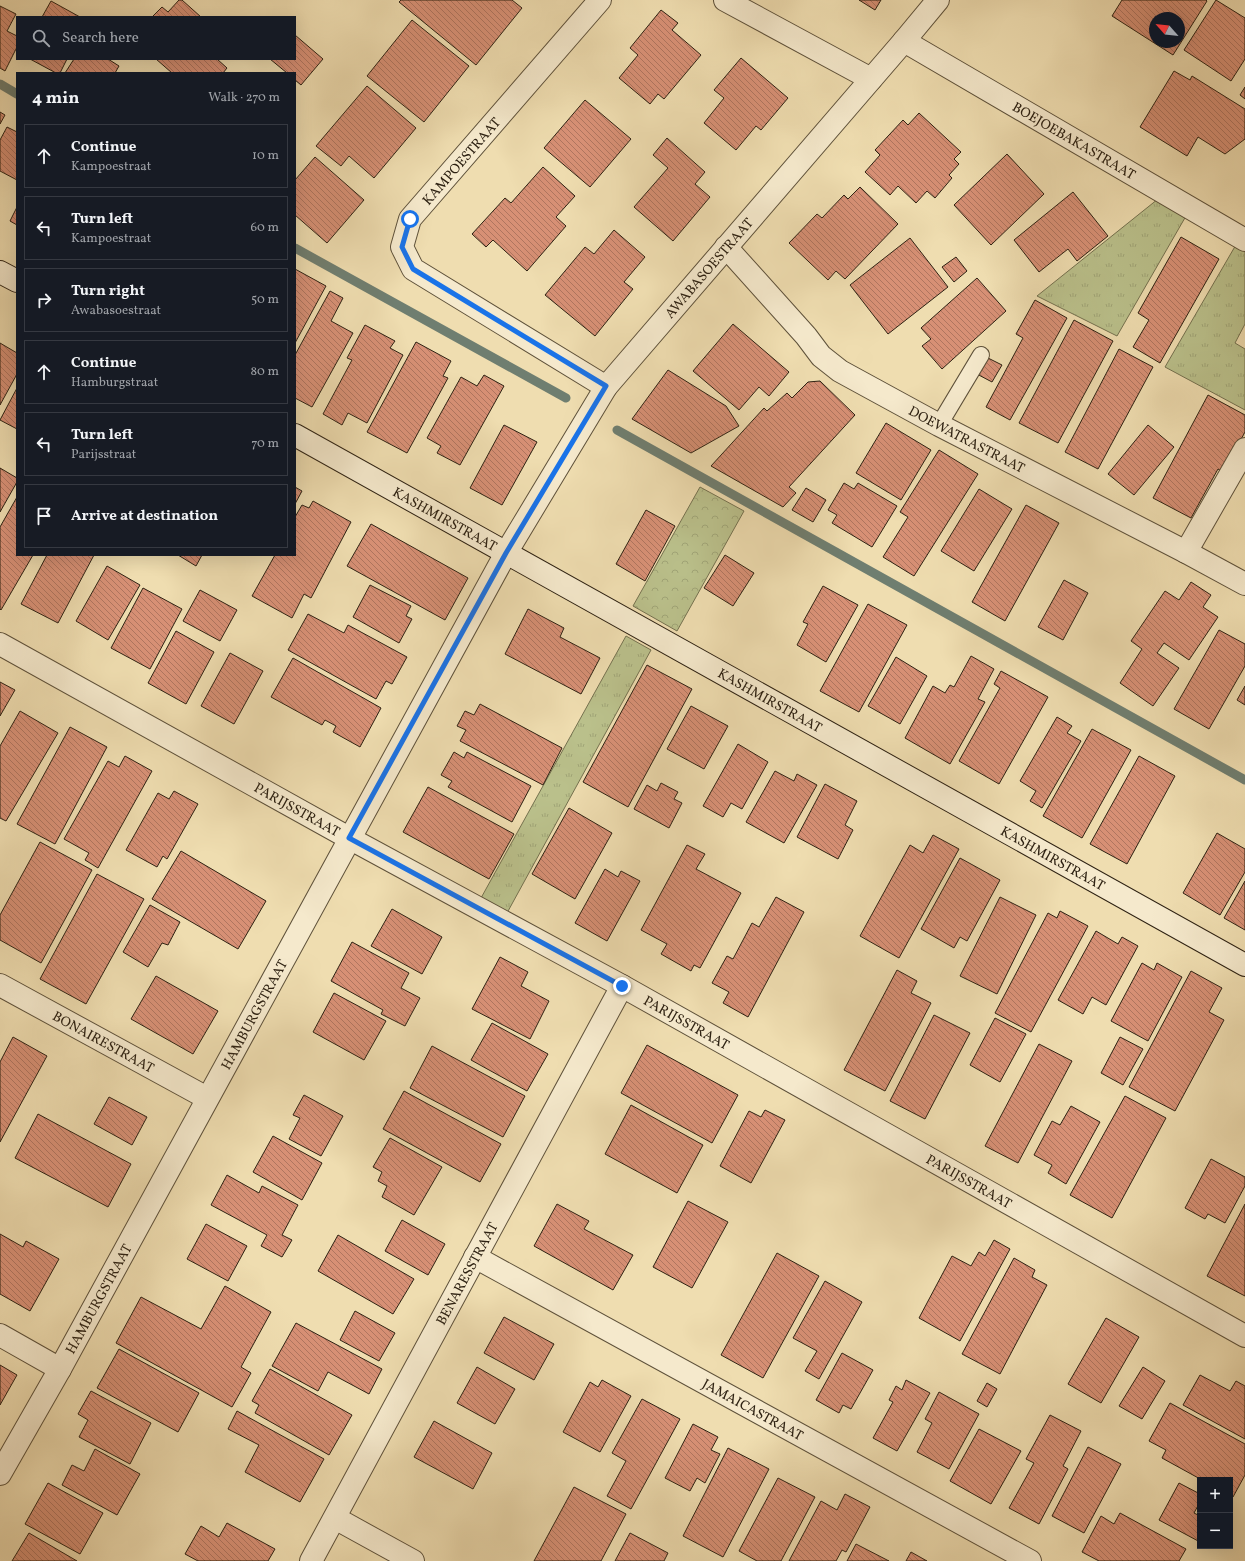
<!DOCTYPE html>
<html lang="en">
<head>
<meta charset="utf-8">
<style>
	:root { --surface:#171b24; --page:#20242c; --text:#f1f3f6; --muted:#9ea1a6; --line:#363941 }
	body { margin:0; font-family:Vollkorn,serif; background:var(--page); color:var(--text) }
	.controls { position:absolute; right:12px; bottom:12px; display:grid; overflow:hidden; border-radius:0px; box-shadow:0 4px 16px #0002 }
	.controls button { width:36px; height:36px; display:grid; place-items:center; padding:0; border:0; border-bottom:1px solid var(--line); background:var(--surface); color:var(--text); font:20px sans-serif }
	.compass { position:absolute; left:1149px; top:12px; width:36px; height:36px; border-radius:50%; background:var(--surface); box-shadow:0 4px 16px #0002; rotate:297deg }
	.stop { position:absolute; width:12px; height:12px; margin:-9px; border:3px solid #1a73e8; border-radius:50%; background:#fff }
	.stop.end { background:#1a73e8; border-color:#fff; box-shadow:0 1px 4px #0008 }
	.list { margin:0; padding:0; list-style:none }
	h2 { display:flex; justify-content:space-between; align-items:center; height:52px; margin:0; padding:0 16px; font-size:17px }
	h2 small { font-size:13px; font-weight:400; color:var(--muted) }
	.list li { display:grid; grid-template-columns:26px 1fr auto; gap:12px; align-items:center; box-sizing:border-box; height:64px; margin:0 8px 8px; padding:0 8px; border:1px solid var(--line); border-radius:0px }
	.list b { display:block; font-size:15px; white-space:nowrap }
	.list p { margin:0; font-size:13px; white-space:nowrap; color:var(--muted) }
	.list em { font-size:13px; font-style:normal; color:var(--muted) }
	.icon { flex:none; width:22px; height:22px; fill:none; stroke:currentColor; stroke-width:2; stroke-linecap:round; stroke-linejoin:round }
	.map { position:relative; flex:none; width:1245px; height:1561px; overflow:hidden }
	.search { position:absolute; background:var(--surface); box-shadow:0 4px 16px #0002; left:16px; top:16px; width:280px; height:44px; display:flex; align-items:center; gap:10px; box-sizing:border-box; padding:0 14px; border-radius:0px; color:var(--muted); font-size:15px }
	.panel { position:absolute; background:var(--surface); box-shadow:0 4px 16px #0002; left:16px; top:72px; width:280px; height:484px; border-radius:0px }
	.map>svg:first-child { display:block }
</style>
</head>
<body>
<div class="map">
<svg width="1245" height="1561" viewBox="0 0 1245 1561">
	<defs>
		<pattern id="grass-tufts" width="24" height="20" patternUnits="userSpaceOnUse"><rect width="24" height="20" fill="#bac08b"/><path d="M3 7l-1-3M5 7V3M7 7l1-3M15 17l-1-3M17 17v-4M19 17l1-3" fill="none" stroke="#a0a577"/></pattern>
		<pattern id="forest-crowns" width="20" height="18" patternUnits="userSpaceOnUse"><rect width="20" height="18" fill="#bac08b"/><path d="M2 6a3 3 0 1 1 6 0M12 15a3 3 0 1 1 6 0" fill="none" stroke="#a0a577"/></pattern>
		<pattern id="building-back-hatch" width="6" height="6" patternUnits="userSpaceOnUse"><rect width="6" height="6" fill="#d79075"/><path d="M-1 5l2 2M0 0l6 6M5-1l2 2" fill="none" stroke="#af755f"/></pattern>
	</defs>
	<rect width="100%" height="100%" fill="#efddb0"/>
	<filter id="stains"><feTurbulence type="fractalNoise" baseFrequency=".005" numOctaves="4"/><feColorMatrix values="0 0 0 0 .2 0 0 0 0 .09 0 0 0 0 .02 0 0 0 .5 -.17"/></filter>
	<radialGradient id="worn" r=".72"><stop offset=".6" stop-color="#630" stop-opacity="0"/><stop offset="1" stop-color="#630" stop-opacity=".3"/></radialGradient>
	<g fill="url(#grass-tufts)" stroke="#74714f">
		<path d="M1158 199 1186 216 1117 336 1037 296Z"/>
		<path d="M1237 243 1245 247V324L1235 343 1245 349V410L1165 367Z"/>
		<path d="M626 636 651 650 507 913 481 898Z"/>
	</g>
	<path fill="url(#forest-crowns)" stroke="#74714f" d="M700 487 744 511 677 631 633 606Z"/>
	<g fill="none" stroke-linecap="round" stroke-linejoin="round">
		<g stroke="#6f7e70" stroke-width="9">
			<path d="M0 84 17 94"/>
			<path d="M295 248 566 398"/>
			<path d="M617 430 1245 780"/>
		</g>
	</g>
	<g fill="url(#building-back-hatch)" stroke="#2e2213" fill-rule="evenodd">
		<path d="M179 0H182L201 17H152L162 7 168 12Z"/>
		<path d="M401 0H512L522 8 476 65 399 2Z"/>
		<path d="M859 0H881L875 10Z"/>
		<path d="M1122 0H1206L1207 1 1173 55 1112 16ZM1155 18H1179V42H1155Z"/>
		<path d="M1216 0 1245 18V59L1231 81 1184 50Z"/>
		<path d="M51 1 80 17H42Z"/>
		<path d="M0 6 16 14 7 31 17 36V47L5 71 0 68Z"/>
		<path d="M661 10 678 23 672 30 701 55 664 99 658 94 650 104 619 78 638 55 630 48Z"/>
		<path d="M412 20 469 66 424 122 367 76Z"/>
		<path d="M295 35 323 59 301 85 295 80V73H287L270 59H295Z"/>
		<path d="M741 58 788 98 761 130 756 126 736 150 704 123 724 98 714 90Z"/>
		<path d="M30 59H67L60 73H56Z"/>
		<path d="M74 59H108L119 66 115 73H65Z"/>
		<path d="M156 59H217L227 68 223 73H172Z"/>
		<path d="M1174 71 1190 80 1192 76 1245 109V139L1225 154 1198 137 1187 156 1140 127Z"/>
		<path d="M367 86 416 128 374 178 349 156 341 166 316 146Z"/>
		<path d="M1245 87V99L1240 95Z"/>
		<path d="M585 100 631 139 590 187 544 148Z"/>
		<path d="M0 112 5 115 0 124Z"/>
		<path d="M919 113 961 152 954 159 959 164 949 175 952 178 935 198 927 191 916 203 898 186 890 195 865 172 880 155 875 150 903 120 908 125Z"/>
		<path d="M7 127 17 132V180L0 171V140Z"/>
		<path d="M667 138 705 172 695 184 710 197 673 241 634 207 668 168 653 155Z"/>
		<path d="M1007 154 1044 194 991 245 954 205Z"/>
		<path d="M315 157 364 200 327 243 295 215V180Z"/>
		<path d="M543 167 575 196 556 217 566 226 527 271 493 240 486 247 472 234 505 198 511 203Z"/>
		<path d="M860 187 898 224 845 279 836 271 828 280 789 243 817 214 822 218 844 195 848 199Z"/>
		<path d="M1073 192 1108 236 1077 261 1068 249 1039 272 1014 240Z"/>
		<path d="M17 207V225L10 221Z"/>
		<path d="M614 230 645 257 624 282 633 289 595 336 545 295 585 247 594 254Z"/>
		<path d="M1181 237 1219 259 1160 363 1133 347 1149 320 1138 313Z"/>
		<path d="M910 238 948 287 888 334 850 285Z"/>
		<path d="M956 257 967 271 954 282 942 267Z"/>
		<path d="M295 269 326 286 295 343Z"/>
		<path d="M977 278 1006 311 942 369 922 346 931 339 921 328Z"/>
		<path d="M330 291 343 298 331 321 353 333 312 407 295 398V355Z"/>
		<path d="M1035 300 1067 318 1010 420 986 407 1023 338 1016 334Z"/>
		<path d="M1074 320 1113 341 1058 443 1019 423Z"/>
		<path d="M733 324 789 372 769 396 759 387 739 410 693 371Z"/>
		<path d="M365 325 395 341 390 348 403 355 367 423 348 413 342 425 323 414 352 360 347 358Z"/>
		<path d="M416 342 451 361 443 376 448 378 407 453 367 432Z"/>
		<path d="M0 343 17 353V374L0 405Z"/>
		<path d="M1119 349 1153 367 1098 469 1065 452Z"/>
		<path d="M984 356 1002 365 992 382 975 373Z"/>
		<path d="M668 370 726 406 739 426 691 453 632 419Z"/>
		<path d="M484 375 504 386 460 465 437 453 441 446 427 438 461 377 477 386Z"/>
		<path d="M820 381 855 415 789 487 796 493 783 507 711 466 764 408 767 411 787 393 792 398 808 382Z"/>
		<path d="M17 388V429L0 420Z"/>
		<path d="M1208 395 1245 415V432L1223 472 1218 469 1191 518 1153 498Z"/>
		<path d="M886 423 931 450 901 500 856 473Z"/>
		<path d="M504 425 537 442 502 505 470 488Z"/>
		<path d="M1148 425 1174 447 1134 495 1108 474Z"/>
		<path d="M939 450 978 474 914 576 883 557 908 517 900 512Z"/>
		<path d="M0 468 17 478V482L0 512Z"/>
		<path d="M844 483 854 489 858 483 897 506 872 547 832 523 837 515 828 510Z"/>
		<path d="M295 487 302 491 295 504Z"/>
		<path d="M806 488 826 500 813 522 792 510Z"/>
		<path d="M979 489 1012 509 974 571 941 551Z"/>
		<path d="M17 497V555H33L1 610 0 609V527Z"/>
		<path d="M313 501 351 522 311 598 304 594 292 618 252 596 275 555H295V517L302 505 309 508Z"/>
		<path d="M1026 505 1059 523 1005 621 972 602Z"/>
		<path d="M646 510 675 526 645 581 616 564Z"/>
		<path d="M371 524 468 578 445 620 347 566Z"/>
		<path d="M47 555H94L58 623 21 604Z"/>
		<path d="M178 555H202L196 566Z"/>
		<path d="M725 555 754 573 733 606 704 588Z"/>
		<path d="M107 566 140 585 108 640 76 621Z"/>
		<path d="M1064 580 1088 593 1063 640 1038 627Z"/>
		<path d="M1191 582 1211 595 1203 607 1218 617 1189 660 1164 643 1157 653 1179 668 1153 706 1120 683 1142 649 1131 641 1165 591 1179 600Z"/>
		<path d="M370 585 411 606 406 616 412 619 399 643 353 617Z"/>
		<path d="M823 586 858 605 826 662 797 645 808 624 803 622Z"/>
		<path d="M143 588 182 609 150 669 111 648Z"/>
		<path d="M200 590 237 610 220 641 183 621Z"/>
		<path d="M868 604 907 625 859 712 820 691Z"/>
		<path d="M528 609 564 628 560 637 600 658 581 694 505 654Z"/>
		<path d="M308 614 344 633 348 625 407 657 392 684 386 681 376 699 288 650Z"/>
		<path d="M1219 630 1245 644V666L1209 729 1174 709Z"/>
		<path d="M176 631 214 652 186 704 148 683Z"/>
		<path d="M230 653 263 671 234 724 201 706Z"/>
		<path d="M971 656 994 669 978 699 985 702 950 764 905 738 933 686 945 693 950 685 954 687Z"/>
		<path d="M896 657 927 676 900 724 868 706Z"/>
		<path d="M293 658 381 708 360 747 333 732 336 726 325 720 322 725 271 697Z"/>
		<path d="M647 665 692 689 628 807 583 782Z"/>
		<path d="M1001 671 1048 697 999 784 959 761 1000 688 994 684Z"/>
		<path d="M0 682 15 690 0 716Z"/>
		<path d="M1245 686V705L1237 700Z"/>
		<path d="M480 704 562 748 543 785 460 741 466 730 457 726 465 711 474 715Z"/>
		<path d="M691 706 728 726 704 769 667 749Z"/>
		<path d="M20 711 58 733 6 821 0 818V746Z"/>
		<path d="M1057 717 1072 726 1067 733 1081 741 1042 808 1030 801 1036 791 1020 781Z"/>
		<path d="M70 727 107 747 55 844 17 824Z"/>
		<path d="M1092 729 1131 750 1082 838 1043 816Z"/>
		<path d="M738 744 768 762 742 809 731 803 723 817 703 806Z"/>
		<path d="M454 752 464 758 467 752 531 786 512 822 448 787 452 781 441 775Z"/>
		<path d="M125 756 152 771 98 868 85 860 89 853 64 839 108 761 119 767Z"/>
		<path d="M1139 756 1175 776 1127 864 1090 844Z"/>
		<path d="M775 771 794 781 797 774 817 785 784 843 746 822Z"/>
		<path d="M661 783 678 792 674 799 682 803 669 828 634 809 647 785 657 791Z"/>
		<path d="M825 784 857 801 845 825 853 830 838 859 797 837Z"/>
		<path d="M428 787 514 834 489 879 403 832Z"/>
		<path d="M174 791 198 804 167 859 163 856 157 867 126 850 158 793 169 799Z"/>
		<path d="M569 808 612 833 575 899 532 874Z"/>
		<path d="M1217 833 1245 849V872L1220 915 1183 893Z"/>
		<path d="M933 835 959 849 899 958 860 936 910 845 923 853Z"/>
		<path d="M40 842 92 870 41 963 0 940V915Z"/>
		<path d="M687 845 705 854 696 869 741 893 700 968 694 965 691 971 661 954 667 944 641 930Z"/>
		<path d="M181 851 266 901 238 949 152 899Z"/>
		<path d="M960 858 1000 880 967 941 960 937 954 948 921 929Z"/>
		<path d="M605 869 618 877 621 871 640 881 607 941 575 923Z"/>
		<path d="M97 874 144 899 86 1004 40 979Z"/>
		<path d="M1245 881V930L1224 918Z"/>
		<path d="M776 897 804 912 748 1017 723 1003 729 992 712 983 727 956 733 959 752 923 759 927Z"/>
		<path d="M1000 897 1036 915 997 994 960 976Z"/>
		<path d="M150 905 180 922 168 945 162 943 148 967 123 952Z"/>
		<path d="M392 909 442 937 422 974 371 946Z"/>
		<path d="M1060 911 1088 926 1031 1032 995 1013 1048 913 1057 918Z"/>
		<path d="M1096 931 1118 944 1122 937 1138 946 1106 1005 1092 997 1083 1014 1058 1000Z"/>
		<path d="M352 942 409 973 401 988 420 998 405 1026 381 1014 383 1010 331 981Z"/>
		<path d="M500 957 528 972 521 986 549 1001 530 1039 472 1009Z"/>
		<path d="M1142 963 1154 970 1157 963 1182 977 1148 1041 1111 1021Z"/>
		<path d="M897 970 917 981 911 993 931 1003 885 1091 844 1070Z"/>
		<path d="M1191 971 1222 988 1209 1012 1224 1020 1175 1111 1129 1087Z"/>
		<path d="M156 976 218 1011 193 1054 131 1019Z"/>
		<path d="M334 993 386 1021 364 1060 313 1032Z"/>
		<path d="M934 1015 970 1033 925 1119 890 1101Z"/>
		<path d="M995 1018 1026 1034 1000 1082 970 1065Z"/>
		<path d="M492 1023 548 1054 527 1091 471 1060Z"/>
		<path d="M13 1037 47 1056 0 1142V1062Z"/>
		<path d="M1120 1037 1143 1049 1123 1085 1101 1073Z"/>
		<path d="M1039 1044 1072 1061 1018 1163 985 1146Z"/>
		<path d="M647 1045 738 1095 712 1143 621 1093Z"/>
		<path d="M432 1046 525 1096 503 1137 410 1088Z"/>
		<path d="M404 1091 501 1144 480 1182 383 1129Z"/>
		<path d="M304 1095 343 1116 321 1156 289 1139 300 1118 293 1115Z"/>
		<path d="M1125 1096 1166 1118 1112 1218 1070 1195Z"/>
		<path d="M109 1097 147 1117 132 1145 94 1124Z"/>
		<path d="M631 1105 703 1145 677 1193 605 1154Z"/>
		<path d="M1071 1106 1100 1122 1066 1184 1048 1173 1052 1165 1034 1155 1052 1121 1060 1125Z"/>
		<path d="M765 1110 785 1120 751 1183 720 1166 749 1111 761 1117Z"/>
		<path d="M38 1114 131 1164 108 1207 15 1158Z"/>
		<path d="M273 1136 322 1163 302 1200 253 1172Z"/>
		<path d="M390 1138 442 1167 414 1215 382 1197 387 1186 378 1181 382 1172 373 1167Z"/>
		<path d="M1211 1159 1245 1177V1186L1225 1223 1208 1214 1205 1219 1185 1208Z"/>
		<path d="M227 1175 259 1193 262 1186 298 1205 282 1235 292 1240 282 1257 261 1246 267 1235 211 1205Z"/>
		<path d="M688 1201 728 1222 692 1288 653 1267Z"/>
		<path d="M557 1204 589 1221 584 1229 633 1255 613 1290 534 1246Z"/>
		<path d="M1245 1204V1296L1207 1276Z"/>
		<path d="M402 1220 445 1244 428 1275 385 1251Z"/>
		<path d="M206 1224 247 1246 228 1281 187 1259Z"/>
		<path d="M0 1234 23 1247 26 1241 59 1259 30 1311 0 1294Z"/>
		<path d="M338 1235 414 1279 393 1314 318 1271Z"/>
		<path d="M994 1240 1010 1249 960 1341 919 1318 952 1256 971 1266 979 1252 985 1256Z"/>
		<path d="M777 1253 819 1276 763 1378 721 1355Z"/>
		<path d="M1014 1258 1035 1270 1032 1277 1047 1285 1000 1374 962 1354Z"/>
		<path d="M825 1281 862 1302 819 1379 805 1371 817 1351 793 1338Z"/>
		<path d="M225 1286 271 1312 241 1367 251 1373 232 1407 116 1343 141 1297 201 1329Z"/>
		<path d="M355 1311 395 1333 379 1361 340 1340Z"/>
		<path d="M504 1317 554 1344 534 1380 484 1353Z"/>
		<path d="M1106 1318 1139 1337 1101 1403 1068 1384Z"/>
		<path d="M296 1323 382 1369 369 1394 328 1372 318 1391 272 1366Z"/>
		<path d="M119 1349 199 1393 178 1432 97 1388Z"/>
		<path d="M842 1353 873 1370 851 1409 843 1405 839 1413 816 1400Z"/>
		<path d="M0 1365 17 1375 0 1405Z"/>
		<path d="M477 1367 515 1389 495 1424 457 1403Z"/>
		<path d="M1143 1367 1165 1381 1142 1419 1119 1406Z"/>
		<path d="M270 1369 352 1415 329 1455 255 1413 259 1405 252 1401Z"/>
		<path d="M1200 1375 1230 1391 1236 1381 1245 1386V1439L1183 1405Z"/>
		<path d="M602 1380 631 1396 600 1452 563 1432 590 1382 598 1387Z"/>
		<path d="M906 1380 930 1393 897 1451 873 1438 893 1402 889 1400 896 1386 902 1390Z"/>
		<path d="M987 1383 997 1389 987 1407 977 1401Z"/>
		<path d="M91 1391 151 1423 130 1464 79 1437 88 1420 78 1414Z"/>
		<path d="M939 1392 979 1414 949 1469 917 1452 932 1423 925 1419Z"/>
		<path d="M642 1399 680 1419 631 1509 607 1496 626 1461 612 1453Z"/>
		<path d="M1170 1403 1245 1444V1475L1233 1497 1230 1495V1480H1202L1162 1458 1166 1450 1149 1441Z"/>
		<path d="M237 1411 324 1459 300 1502 245 1472 259 1445 228 1429Z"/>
		<path d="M1050 1415 1081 1431 1063 1466 1068 1469 1039 1524 1009 1508 1034 1463 1026 1459Z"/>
		<path d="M434 1421 492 1453 473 1489 414 1457Z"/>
		<path d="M693 1424 718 1437 711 1450 720 1454 705 1483 697 1478 690 1491 665 1478Z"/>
		<path d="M979 1429 1021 1451 991 1504 950 1481Z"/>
		<path d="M1088 1447 1121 1464 1084 1533 1052 1516Z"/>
		<path d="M728 1448 769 1469 723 1557 683 1536Z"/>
		<path d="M95 1449 140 1474 117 1515 62 1485 72 1465 84 1471Z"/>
		<path d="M778 1478 815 1497 781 1561H757L739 1551Z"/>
		<path d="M48 1483 103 1513 80 1554 25 1524Z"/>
		<path d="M1179 1483 1200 1494V1502L1194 1513 1200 1516V1542L1159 1520Z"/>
		<path d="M574 1487 626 1514 601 1561H534Z"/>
		<path d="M845 1494 870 1507 846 1552 842 1550 836 1561H789L821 1501 837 1510Z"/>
		<path d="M1120 1513 1186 1549 1179 1561H1099L1082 1552 1101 1516 1114 1524Z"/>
		<path d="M227 1523 275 1549 268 1561H198L185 1554 201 1526 219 1537Z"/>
		<path d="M29 1533 77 1561H12Z"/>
		<path d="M630 1533 668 1553 664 1561H615Z"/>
		<path d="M856 1544 889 1561H847Z"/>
		<path d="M911 1552 927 1561H906Z"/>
	</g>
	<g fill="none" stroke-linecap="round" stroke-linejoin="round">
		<g stroke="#5e513a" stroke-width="18">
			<path id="lane" d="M939 425 981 355"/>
		</g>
		<g stroke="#5e513a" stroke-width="24">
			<g id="street">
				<path d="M600 0 410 219 402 247 413 269 606 387"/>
				<path d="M725 0 871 79"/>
				<path id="s1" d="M904 41 1245 240"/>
				<path id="s2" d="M726 247 806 336 821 356 840 371 939 425 1186 552 1245 584"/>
				<path d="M1186 552 1245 449"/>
				<path id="s3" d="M0 644 349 838 622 986 1245 1336"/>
				<path id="s4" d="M0 985 207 1098"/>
				<path id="s5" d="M475 1257 1030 1561"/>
				<path d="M0 1335 60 1369"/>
				<path id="s6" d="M0 1474 60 1369 506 553 606 387 904 41 938 0"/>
				<path d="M335 1518 413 1561"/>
				<path id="s7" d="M311 1561 622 986"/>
			</g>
		</g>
		<g stroke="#2e2213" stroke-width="24">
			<g id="secondary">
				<path d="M0 272 17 281"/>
				<path id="s8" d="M295 435 1245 965"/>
			</g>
		</g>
		<use href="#lane" stroke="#f5e9cc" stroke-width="16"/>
		<use href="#street" stroke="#f5e9cc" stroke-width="22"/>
		<use href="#secondary" stroke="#f5e9cc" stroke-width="22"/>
	</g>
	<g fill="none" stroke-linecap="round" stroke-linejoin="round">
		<path stroke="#1a73e8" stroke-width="5" d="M410 219 402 247 413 269 606 386 506 553 349 838 622 986"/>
	</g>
	<g text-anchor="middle" stroke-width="4" stroke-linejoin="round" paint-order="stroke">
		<g font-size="14" fill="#2e2213" stroke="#f5e9cc">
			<text dy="5" stroke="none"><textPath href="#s1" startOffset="197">BOEJOEBAKASTRAAT</textPath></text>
			<text transform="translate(461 161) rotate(-49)" y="5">KAMPOESTRAAT</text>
			<text dy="5" stroke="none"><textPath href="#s6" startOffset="1402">AWABASOESTRAAT</textPath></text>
			<text dy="5" stroke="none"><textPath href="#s2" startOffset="313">DOEWATRASTRAAT</textPath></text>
			<text dy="5" stroke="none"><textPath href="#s8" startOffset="172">KASHMIRSTRAAT</textPath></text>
			<text dy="5" stroke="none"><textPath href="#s8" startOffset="544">KASHMIRSTRAAT</textPath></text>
			<text dy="5" stroke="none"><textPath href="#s3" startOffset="340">PARIJSSTRAAT</textPath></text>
			<text dy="5" stroke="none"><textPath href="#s8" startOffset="868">KASHMIRSTRAAT</textPath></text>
			<text dy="5" stroke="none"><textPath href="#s6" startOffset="525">HAMBURGSTRAAT</textPath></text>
			<text dy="5" stroke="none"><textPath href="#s3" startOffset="784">PARIJSSTRAAT</textPath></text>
			<text dy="5" stroke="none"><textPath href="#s4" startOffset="118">BONAIRESTRAAT</textPath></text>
			<text dy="5" stroke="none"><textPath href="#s3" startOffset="1108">PARIJSSTRAAT</textPath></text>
			<text dy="5" stroke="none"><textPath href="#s7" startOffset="327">BENARESSTRAAT</textPath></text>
			<text dy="5" stroke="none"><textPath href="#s6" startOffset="201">HAMBURGSTRAAT</textPath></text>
			<text dy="5" stroke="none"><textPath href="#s5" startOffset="317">JAMAICASTRAAT</textPath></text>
		</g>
	</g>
	<rect width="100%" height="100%" filter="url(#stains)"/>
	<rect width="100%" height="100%" fill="url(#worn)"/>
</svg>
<div class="controls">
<button>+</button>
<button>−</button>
</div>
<svg class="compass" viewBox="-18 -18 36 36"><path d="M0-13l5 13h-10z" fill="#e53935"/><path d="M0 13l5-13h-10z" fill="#9ea1a6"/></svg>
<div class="stop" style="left:410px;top:219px"></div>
<div class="stop end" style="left:622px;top:986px"></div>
<div class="search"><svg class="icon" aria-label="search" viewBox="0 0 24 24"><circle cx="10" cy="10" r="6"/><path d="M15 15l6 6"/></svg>Search here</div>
<section class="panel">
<h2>4 min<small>Walk · 270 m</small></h2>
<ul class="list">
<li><svg class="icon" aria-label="ahead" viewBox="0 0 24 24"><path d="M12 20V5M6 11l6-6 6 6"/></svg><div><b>Continue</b><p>Kampoestraat</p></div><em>10 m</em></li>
<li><svg class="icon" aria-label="left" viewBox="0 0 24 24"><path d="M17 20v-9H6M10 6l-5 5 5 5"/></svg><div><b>Turn left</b><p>Kampoestraat</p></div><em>60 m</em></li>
<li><svg class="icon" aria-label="right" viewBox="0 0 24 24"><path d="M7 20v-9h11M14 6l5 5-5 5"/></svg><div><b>Turn right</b><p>Awabasoestraat</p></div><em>50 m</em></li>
<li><svg class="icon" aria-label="ahead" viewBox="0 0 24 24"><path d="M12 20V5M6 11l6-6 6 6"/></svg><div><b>Continue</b><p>Hamburgstraat</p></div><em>80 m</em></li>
<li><svg class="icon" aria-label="left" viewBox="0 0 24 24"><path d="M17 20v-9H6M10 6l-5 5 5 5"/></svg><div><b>Turn left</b><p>Parijsstraat</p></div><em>70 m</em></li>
<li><svg class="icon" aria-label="arrive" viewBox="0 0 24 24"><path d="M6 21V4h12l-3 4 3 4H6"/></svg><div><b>Arrive at destination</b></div></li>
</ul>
</section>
</div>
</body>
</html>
